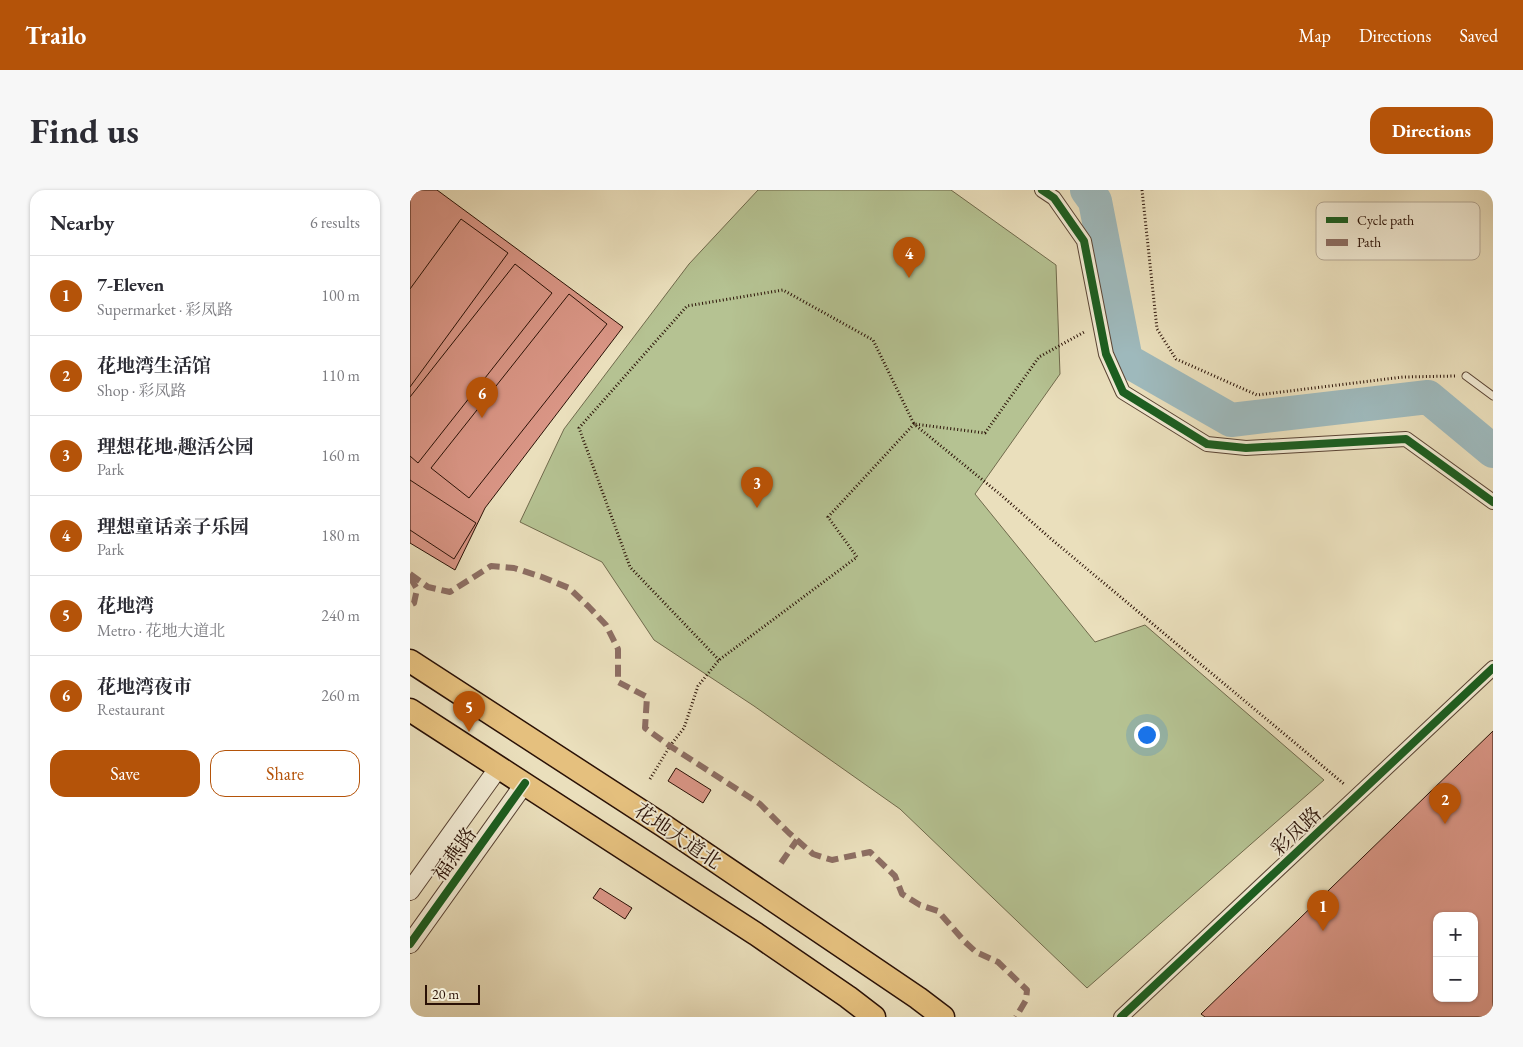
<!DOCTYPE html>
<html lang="en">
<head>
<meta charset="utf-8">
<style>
	:root { --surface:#fff; --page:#f7f7f7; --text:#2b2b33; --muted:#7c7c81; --line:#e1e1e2; --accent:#b45309 }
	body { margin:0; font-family:"EB Garamond","Noto Serif SC",serif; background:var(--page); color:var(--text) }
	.controls { position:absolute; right:15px; bottom:15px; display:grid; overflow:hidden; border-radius:10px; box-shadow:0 1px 4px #0004 }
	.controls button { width:45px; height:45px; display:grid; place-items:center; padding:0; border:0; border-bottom:1px solid var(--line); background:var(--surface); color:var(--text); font:25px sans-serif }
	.scale { position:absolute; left:15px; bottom:12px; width:55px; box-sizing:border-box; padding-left:5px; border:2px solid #2a1106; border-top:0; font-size:14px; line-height:18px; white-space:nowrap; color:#2a1106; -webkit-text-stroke:4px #f1ead3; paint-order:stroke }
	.you { position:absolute; left:736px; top:544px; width:18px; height:18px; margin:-12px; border:4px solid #fff; border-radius:50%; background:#1a73e8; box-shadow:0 0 0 8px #1a73e833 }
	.badge { display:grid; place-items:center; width:32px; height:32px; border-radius:50%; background:var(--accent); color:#fff; font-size:16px; font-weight:700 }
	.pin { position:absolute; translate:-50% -41px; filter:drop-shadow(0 1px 2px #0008) }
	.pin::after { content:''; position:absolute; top:26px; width:18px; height:15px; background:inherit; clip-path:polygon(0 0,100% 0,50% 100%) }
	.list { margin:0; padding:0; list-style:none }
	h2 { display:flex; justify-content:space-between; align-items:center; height:65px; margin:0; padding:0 20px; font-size:21px }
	h2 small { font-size:16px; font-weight:400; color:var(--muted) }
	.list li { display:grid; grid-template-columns:32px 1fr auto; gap:15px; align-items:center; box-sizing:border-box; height:80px; padding:0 20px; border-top:1px solid var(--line) }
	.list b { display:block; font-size:19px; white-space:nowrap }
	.list p { margin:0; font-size:16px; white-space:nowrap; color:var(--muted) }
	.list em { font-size:16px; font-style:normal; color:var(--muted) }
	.actions { display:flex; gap:10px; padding:15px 20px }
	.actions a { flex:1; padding:11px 0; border:1px solid var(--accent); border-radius:15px; text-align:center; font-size:18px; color:var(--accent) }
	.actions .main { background:var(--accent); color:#fff }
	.map { position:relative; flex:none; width:1083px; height:827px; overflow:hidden; border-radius:15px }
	header { display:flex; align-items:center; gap:30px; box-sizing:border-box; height:70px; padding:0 25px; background:var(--accent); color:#fff }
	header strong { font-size:24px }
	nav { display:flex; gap:28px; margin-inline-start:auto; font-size:18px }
	.intro { display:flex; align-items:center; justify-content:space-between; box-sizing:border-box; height:120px; padding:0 30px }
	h1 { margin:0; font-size:35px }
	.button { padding:12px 22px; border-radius:15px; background:var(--accent); color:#fff; font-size:18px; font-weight:700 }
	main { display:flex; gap:30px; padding:0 30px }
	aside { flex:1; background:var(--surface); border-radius:15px; box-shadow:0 1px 4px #0004 }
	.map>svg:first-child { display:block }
</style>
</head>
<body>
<header>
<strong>Trailo</strong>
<nav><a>Map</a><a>Directions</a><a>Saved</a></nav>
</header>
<div class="intro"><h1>Find us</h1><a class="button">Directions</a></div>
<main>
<aside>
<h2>Nearby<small>6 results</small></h2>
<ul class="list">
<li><span class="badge">1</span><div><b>7-Eleven</b><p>Supermarket · 彩凤路</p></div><em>100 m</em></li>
<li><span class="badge">2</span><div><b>花地湾生活馆</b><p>Shop · 彩凤路</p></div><em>110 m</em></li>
<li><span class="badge">3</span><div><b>理想花地·趣活公园</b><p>Park</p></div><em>160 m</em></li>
<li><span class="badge">4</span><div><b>理想童话亲子乐园</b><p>Park</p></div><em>180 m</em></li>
<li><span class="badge">5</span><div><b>花地湾</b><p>Metro · 花地大道北</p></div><em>240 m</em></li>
<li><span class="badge">6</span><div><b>花地湾夜市</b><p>Restaurant</p></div><em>260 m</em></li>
</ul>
<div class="actions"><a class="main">Save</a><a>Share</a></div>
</aside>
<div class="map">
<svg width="1083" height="827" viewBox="0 0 1083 827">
	<rect width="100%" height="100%" fill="#eadfbc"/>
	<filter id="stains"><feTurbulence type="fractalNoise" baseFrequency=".004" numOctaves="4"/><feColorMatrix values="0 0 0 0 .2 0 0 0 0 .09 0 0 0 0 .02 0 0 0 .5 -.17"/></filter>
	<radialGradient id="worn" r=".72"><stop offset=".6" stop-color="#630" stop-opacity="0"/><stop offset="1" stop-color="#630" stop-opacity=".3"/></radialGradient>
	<path fill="#b5c292" stroke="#706a4c" d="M348 0H541L646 75 650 184 565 304 685 452 735 435 914 590 677 798 490 619 344 516 244 450 192 372 110 332 154 239 279 74Z"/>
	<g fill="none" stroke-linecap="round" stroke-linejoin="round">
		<path stroke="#9eb9bc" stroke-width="34" d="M677 0 685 11 716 170 821 230 1018 207 1083 261"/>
	</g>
	<g fill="#d99585" stroke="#2a1106" fill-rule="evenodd">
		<path d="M0 0H4L30 19 0 60Z"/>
		<path d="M0 0H27L213 137 75 318 45 380 0 353Z"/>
		<path d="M51 29 98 63 0 197V99Z"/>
		<path d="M105 74 142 103 8 273 0 266V207Z"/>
		<path d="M159 104 197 134 59 308 21 278Z"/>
		<path d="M0 290 66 333 44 369 0 340Z"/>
		<path d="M1083 541V827H795L791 824ZM1027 726H1064V808H1027Z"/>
		<path d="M266 578 301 600 293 613 258 591Z"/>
		<path d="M190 698 222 718 215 729 183 708Z"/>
	</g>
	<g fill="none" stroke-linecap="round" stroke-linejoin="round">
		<g stroke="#5a4434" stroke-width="9">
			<path id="service" d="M1056 186 1083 206"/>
		</g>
		<g stroke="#5a4434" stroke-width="16">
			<g id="minor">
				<path d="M632 0 644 8 674 51 696 164 713 202 797 254 836 258 996 249 1083 312"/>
				<path d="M711 827 1083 478"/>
			</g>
		</g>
		<g stroke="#5a4434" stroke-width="20">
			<g id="tertiary">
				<path d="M0 701 89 577"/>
				<path d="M0 754 115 593"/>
			</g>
		</g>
		<g stroke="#2a1106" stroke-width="25">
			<g id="primary">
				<path d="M0 471 254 636 508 808 533 827"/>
				<path d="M0 520 346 744 438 807 464 827"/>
			</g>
		</g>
		<g stroke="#2a1106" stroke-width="3" stroke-dasharray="1 2.5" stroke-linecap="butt">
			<path d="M732 0 747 139 766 169 847 205 993 187 1045 186"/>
			<path d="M309 470 220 377 169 238 277 116 373 100 463 150 504 234 575 243 629 167 676 141"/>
			<path d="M240 589 260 556 274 538 288 496 309 470 447 367 418 327 504 234 591 305 640 348 934 594"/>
		</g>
		<use href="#service" stroke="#f1ead3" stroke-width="7"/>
		<use href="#minor" stroke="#f1ead3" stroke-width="14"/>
		<use href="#tertiary" stroke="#f1ead3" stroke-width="18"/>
		<use href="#primary" stroke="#e5c07e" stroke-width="22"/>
		<g stroke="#8d6e63" stroke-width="6" stroke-dasharray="12 6" stroke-linecap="butt">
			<path d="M0 384 18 397 40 402 81 376 104 378 132 387 159 398 179 417 196 435 208 459V492L237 507 235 538 260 556 350 614 379 643 403 664 422 670 460 662 485 686 492 704 510 715 528 721 555 752 566 762 588 772 617 800 616 810 606 827"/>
			<path d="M0 387 7 399 4 413 0 415"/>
			<path d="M371 673 387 650"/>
		</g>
		<g stroke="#f1ead3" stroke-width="11">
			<g id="cycleway">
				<path d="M632 0 644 8 674 51 696 164 713 202 797 254 836 258 996 249 1083 312"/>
				<path d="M0 754 115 593"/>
				<path d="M711 827 1083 478"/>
			</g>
		</g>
		<use href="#cycleway" stroke="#1b5e20" stroke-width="8"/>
	</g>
	<g text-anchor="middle" stroke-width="4" stroke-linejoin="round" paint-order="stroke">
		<g font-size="20" fill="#2a1106" stroke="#f1ead3">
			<text transform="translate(886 641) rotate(-43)" y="7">彩凤路</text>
			<text transform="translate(268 646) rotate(34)" y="7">花地大道北</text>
			<text transform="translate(44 664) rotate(-55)" y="7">福燕路</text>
		</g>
	</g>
	<rect x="906" y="12" width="164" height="58" rx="8" fill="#f1ead3" stroke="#b5a996" stroke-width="1"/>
	<rect x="916" y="27" width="22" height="6" fill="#1b5e20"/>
	<rect x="916" y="49" width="22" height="7" fill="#8d6e63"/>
	<g font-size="14" fill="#2a1106">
		<text x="947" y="35">Cycle path</text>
		<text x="947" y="57">Path</text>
	</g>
	<rect width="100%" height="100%" filter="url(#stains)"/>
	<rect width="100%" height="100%" fill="url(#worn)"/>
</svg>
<div class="controls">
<button>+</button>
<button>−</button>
</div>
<div class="scale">20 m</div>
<div class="you"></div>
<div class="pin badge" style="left:913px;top:741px">1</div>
<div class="pin badge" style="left:1035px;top:634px">2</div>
<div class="pin badge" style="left:347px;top:318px">3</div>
<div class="pin badge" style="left:499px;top:88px">4</div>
<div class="pin badge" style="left:59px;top:542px">5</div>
<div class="pin badge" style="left:72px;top:228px">6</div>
</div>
</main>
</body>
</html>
